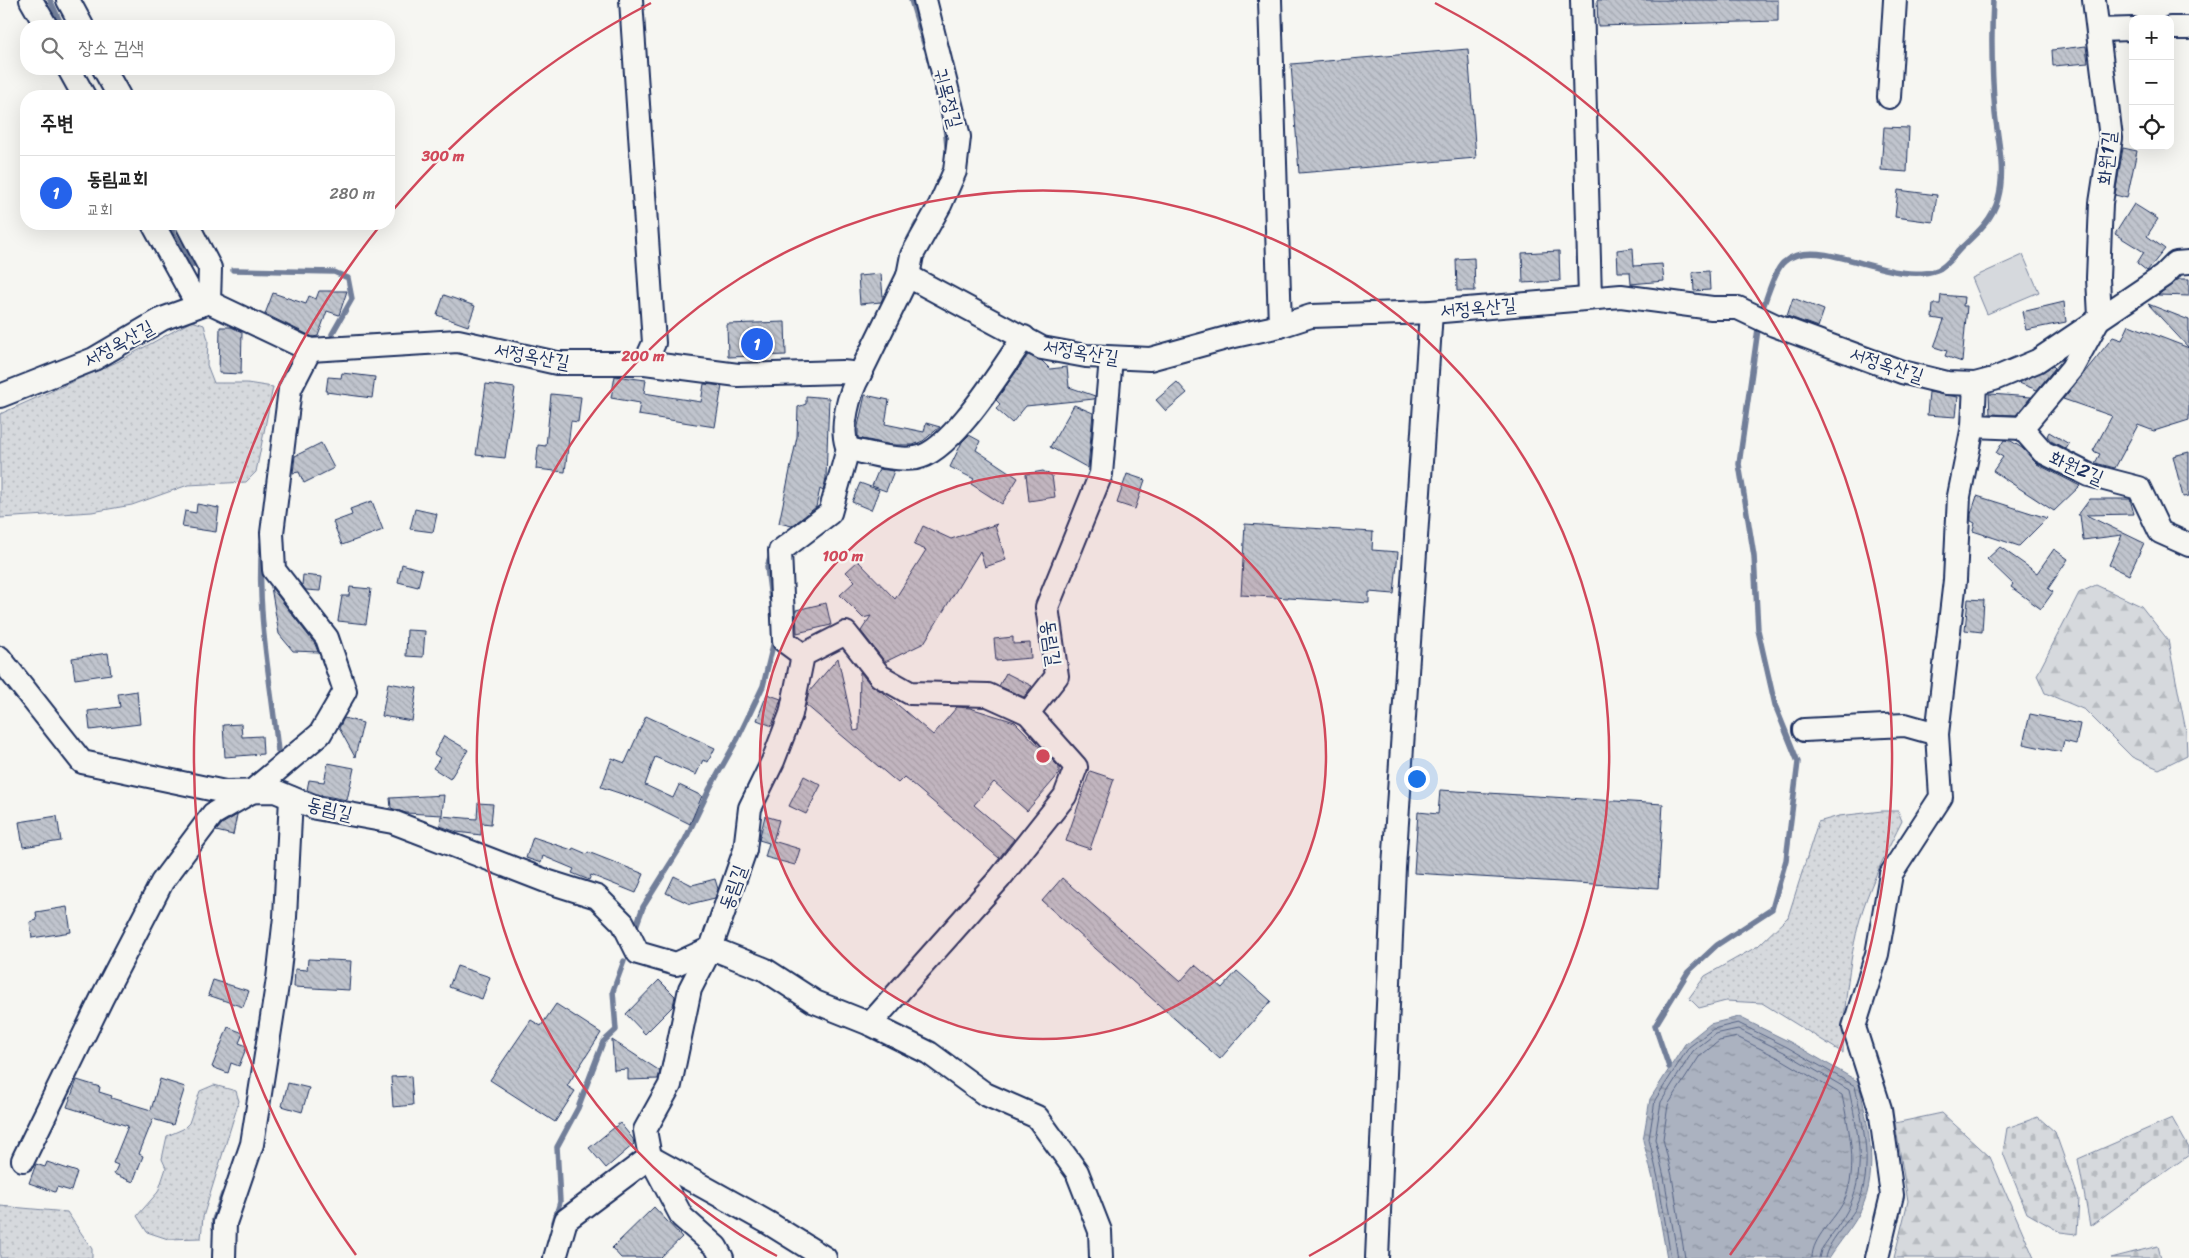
<!DOCTYPE html>
<html lang="ko">
<head>
<meta charset="utf-8">
<style>
	:root { --surface:#fff; --page:#f2f2f2; --text:#222; --muted:#767676; --line:#e0e0e0; --accent:#2563eb }
	body { margin:0; font-family:Sriracha,"Poor Story",sans-serif; background:var(--page); color:var(--text) }
	.controls { position:absolute; right:15px; top:15px; display:grid; overflow:hidden; border-radius:10px; box-shadow:0 5px 20px #0002 }
	.controls button { width:45px; height:45px; display:grid; place-items:center; padding:0; border:0; border-bottom:1px solid var(--line); background:var(--surface); color:var(--text); font:25px sans-serif }
	.you { position:absolute; left:1416px; top:778px; width:18px; height:18px; margin:-12px; border:4px solid #fff; border-radius:50%; background:#1a73e8; box-shadow:0 0 0 8px #1a73e833 }
	.badge { display:grid; place-items:center; width:32px; height:32px; border-radius:50%; background:var(--accent); color:#fff; font-size:16px; font-weight:700 }
	.pin { position:absolute; translate:-50% -50%; border:2px solid #fff; box-shadow:0 1px 5px #0006 }
	.list { margin:0; padding:0; list-style:none }
	h2 { display:flex; justify-content:space-between; align-items:center; height:65px; margin:0; padding:0 20px; font-size:21px }
	h2 small { font-size:16px; font-weight:400; color:var(--muted) }
	.list li { display:grid; grid-template-columns:32px 1fr auto; gap:15px; align-items:center; box-sizing:border-box; height:75px; padding:0 20px; border-top:1px solid var(--line) }
	.list b { display:block; font-size:19px; white-space:nowrap }
	.list p { margin:0; font-size:16px; white-space:nowrap; color:var(--muted) }
	.list em { font-size:16px; font-style:normal; color:var(--muted) }
	.icon { flex:none; width:28px; height:28px; fill:none; stroke:currentColor; stroke-width:2; stroke-linecap:round; stroke-linejoin:round }
	.map { position:relative; flex:none; width:2189px; height:1258px; overflow:hidden }
	.search { position:absolute; background:var(--surface); box-shadow:0 5px 20px #0002; left:20px; top:20px; width:375px; height:55px; display:flex; align-items:center; gap:12px; box-sizing:border-box; padding:0 18px; border-radius:20px; color:var(--muted); font-size:19px }
	.panel { position:absolute; background:var(--surface); box-shadow:0 5px 20px #0002; left:20px; top:90px; width:375px; height:140px; border-radius:20px }
	.map>svg:first-child { display:block }
</style>
</head>
<body>
<div class="map">
<svg width="2189" height="1258" viewBox="0 0 2189 1258">
	<defs>
		<pattern id="green-dots" width="8" height="8" patternUnits="userSpaceOnUse" patternTransform="scale(1.25)"><rect width="8" height="8" fill="#d6d9dd"/><path d="M2 2h.1M6 6h.1" fill="none" stroke="#b7bbc0" stroke-width="1.8" stroke-linecap="round"/></pattern>
		<pattern id="forest-firs" width="22" height="20" patternUnits="userSpaceOnUse" patternTransform="scale(1.25)"><rect width="22" height="20" fill="#d6d9dd"/><path d="M5 1l3.5 6h-7zM16 11l3.5 6h-7z" fill="#b7bbc0"/></pattern>
		<pattern id="cemetery-stones" width="16" height="16" patternUnits="userSpaceOnUse" patternTransform="scale(1.25)"><rect width="16" height="16" fill="#d6d9dd"/><path d="M2 7V4a2 2 0 0 1 4 0v3zM10 15v-3a2 2 0 0 1 4 0v3z" fill="#b7bbc0"/></pattern>
		<pattern id="water-ripples" width="26" height="14" patternUnits="userSpaceOnUse" patternTransform="scale(1.25)"><rect width="26" height="14" fill="#abb2c0"/><path d="M2 4q2-2 4 0t4 0M15 11q2-2 4 0t4 0" fill="none" stroke="#8a919f"/></pattern>
		<pattern id="building-back-hatch" width="6" height="6" patternUnits="userSpaceOnUse" patternTransform="scale(1.25)"><rect width="6" height="6" fill="#c0c4cd"/><path d="M-1 5l2 2M0 0l6 6M5-1l2 2" fill="none" stroke="#a4a9b2"/></pattern>
	</defs>
	<rect width="100%" height="100%" fill="#f6f6f2"/>
	<filter id="ink" filterUnits="userSpaceOnUse"><feTurbulence type="fractalNoise" baseFrequency=".02" numOctaves="2"/><feDisplacementMap in="SourceGraphic" scale="10" xChannelSelector="R" yChannelSelector="G"/><feConvolveMatrix kernelMatrix="1 2 1 2 8 2 1 2 1" color-interpolation-filters="sRGB"/></filter>
	<g filter="url(#ink)">
		<g fill="url(#green-dots)" stroke="#78849e">
			<path d="M192 321 204 325 208 340 207 365 214 383H247L273 387 256 472 246 482 188 485 132 505 92 512 0 518V414L119 361Z"/>
			<path d="M1882 811H1898L1902 821C1888 849 1873 878 1863 909 1850 949 1843 1011 1843 1053L1762 1003 1726 1001 1699 1008 1689 998 1705 976 1758 946 1788 917 1818 822 1839 816Z"/>
			<path d="M214 1085 236 1091 239 1101 203 1217 201 1238 168 1239 147 1232 137 1216 158 1192 166 1168 162 1159 167 1136 183 1129 189 1123 200 1091Z"/>
			<path d="M0 1206 67 1212 92 1249V1258H0Z"/>
		</g>
		<g fill="url(#forest-firs)" stroke="#78849e">
			<path d="M2096 585 2141 606 2168 640 2186 731 2187 755 2159 769 2132 757 2085 710 2045 693 2037 675 2079 593Z"/>
			<path d="M1942 1113 1990 1157 2034 1258H1894L1908 1201 1895 1123Z"/>
		</g>
		<g fill="url(#cemetery-stones)" stroke="#78849e">
			<path d="M2038 1117 2055 1132 2079 1199 2077 1234 2060 1232 2027 1213 2003 1153 2007 1128Z"/>
			<path d="M2172 1118 2189 1148V1155L2090 1226 2078 1159Z"/>
			<path d="M2158 1246 2161 1258H2111Z"/>
		</g>
		<path fill="#d6d9dd" stroke="#78849e" d="M2023 255 2039 292 1987 314 1972 278Z"/>
		<path fill="url(#water-ripples)" stroke="#717e99" d="M1739 1017 1790 1042 1859 1082C1867 1125 1880 1169 1861 1210 1853 1227 1839 1242 1829 1258H1667L1653 1179 1643 1140 1650 1099 1685 1044 1710 1024Z"/>
		<g fill="none" stroke-linecap="round" stroke-linejoin="round">
			<g stroke="#556385" stroke-width="1">
				<path d="M1671 1258 1658 1178 1649 1139 1655 1100 1689 1047 1713 1029 1738 1023 1787 1047 1855 1086C1863 1126 1875 1170 1856 1208 1848 1222 1827 1243 1825 1258"/>
				<path d="M1678 1258 1664 1177 1655 1139 1661 1102 1693 1051 1715 1034 1738 1029 1784 1052 1849 1090C1857 1128 1867 1167 1850 1205 1843 1221 1830 1236 1821 1250L1819 1258"/>
				<path d="M1685 1258 1672 1176 1663 1139 1668 1105 1699 1057 1719 1041 1737 1037 1781 1059 1842 1095C1849 1131 1859 1167 1844 1201 1835 1220 1812 1237 1812 1258"/>
			</g>
			<g stroke="#717e99" stroke-width="5.5">
				<path d="M50 0 62 26"/>
				<path d="M911 0 925 47"/>
				<path d="M945 126 947 147"/>
				<path d="M168 224 192 265"/>
				<path d="M905 246 917 223"/>
				<path d="M233 270 334 272 348 278 352 299 332 334"/>
				<path d="M1761 313C1766 301 1774 270 1784 262 1818 233 1892 287 1937 270 1946 267 1955 254 1962 247 1976 234 1993 219 1998 199 2006 171 1998 142 1995 113 1992 76 1991 37 1993 0"/>
				<path d="M262 543C256 611 271 683 278 751"/>
				<path d="M771 555 767 567 771 599"/>
				<path d="M634 932 643 907 685 840 710 788 737 740 763 686 774 641"/>
				<path d="M1669 1067 1655 1026 1688 972 1717 945 1772 909 1786 860 1798 762 1775 705 1758 630 1754 556 1739 464 1759 322"/>
				<path d="M554 1222 560 1202 557 1147 578 1108 603 1042 616 1030 613 991 624 961"/>
				<path d="M214 1228V1220L223 1194"/>
			</g>
		</g>
		<g fill="url(#building-back-hatch)" stroke="#1b2f5e">
			<path d="M1597 0H1778V21L1598 26Z"/>
			<path d="M2086 46 2088 63 2053 66 2052 50Z"/>
			<path d="M1468 49 1476 158 1299 173 1291 64Z"/>
			<path d="M1884 127 1909 128 1907 172 1881 170Z"/>
			<path d="M2123 148 2137 151 2127 198 2115 195Z"/>
			<path d="M1898 190 1937 195 1933 222 1895 217Z"/>
			<path d="M2134 204 2158 219 2147 236 2165 249 2147 271 2137 263 2144 252 2115 234Z"/>
			<path d="M1633 248 1634 266 1662 264 1664 281 1631 284 1630 272H1618L1617 250Z"/>
			<path d="M1559 251 1560 281 1523 283 1522 253Z"/>
			<path d="M1474 258 1475 291H1457L1456 259Z"/>
			<path d="M1709 271 1710 290 1694 291 1693 272Z"/>
			<path d="M881 274 883 297 881 302 860 304 858 276Z"/>
			<path d="M2179 279H2189V296L2158 295Z"/>
			<path d="M319 291H347L339 315 327 311 318 336 313 337 265 314 273 293 306 304 309 296 316 299Z"/>
			<path d="M444 295 475 306 468 326 437 315Z"/>
			<path d="M1941 295 1964 297 1963 306H1967L1962 362 1945 356 1947 351 1934 347 1944 320 1932 318 1933 304H1940Z"/>
			<path d="M1793 298 1824 310 1818 327 1787 316Z"/>
			<path d="M2064 302 2066 322 2026 330 2022 312Z"/>
			<path d="M2148 304 2189 320V348Z"/>
			<path d="M785 322 786 355 728 357 727 324Z"/>
			<path d="M2129 325 2189 348V420L2154 431 2138 425 2115 468 2095 463 2100 454 2093 451 2112 416 2063 399 2113 337 2122 340Z"/>
			<path d="M220 327H231L242 332 241 374 219 373Z"/>
			<path d="M1028 355 1042 361 1050 369 1067 367 1069 387 1095 396 1094 399 1026 406 1012 423 996 409 1000 404 996 400Z"/>
			<path d="M2053 366 2055 368 2037 390 2019 383Z"/>
			<path d="M342 373 375 377 372 398 326 392 328 377 341 378Z"/>
			<path d="M615 376 646 380 644 393 701 402 704 384 722 386 715 427 638 415 640 403 611 398Z"/>
			<path d="M1177 382 1187 393 1166 411 1156 400Z"/>
			<path d="M486 384 515 388 505 458 476 455Z"/>
			<path d="M1929 392 1958 397 1956 417 1927 415Z"/>
			<path d="M551 394 581 397 578 422 571 421 565 472 536 469 538 445 546 446Z"/>
			<path d="M1989 394H1990L2031 397 2016 415 1990 414Z"/>
			<path d="M865 395 889 400 885 424 924 432 926 423 940 427 923 441 913 445H892L858 438V426Z"/>
			<path d="M806 396 829 398 826 478 823 491 820 489 816 507 792 526 779 523 797 437 798 407 806 404Z"/>
			<path d="M1074 405 1093 413 1088 468 1050 447Z"/>
			<path d="M2049 432 2069 444 2066 449 2051 441 2047 436Z"/>
			<path d="M969 435 980 441 976 450 1018 478 1002 504 971 484 974 479 950 467 962 442Z"/>
			<path d="M2004 440 2011 441 2022 448 2037 464 2080 486 2054 511 1993 471 2003 457 1996 453Z"/>
			<path d="M321 443 334 468 304 483 299 472 293 473 295 456Z"/>
			<path d="M2189 452V496L2183 497 2173 456Z"/>
			<path d="M879 469 894 471 886 491 872 486Z"/>
			<path d="M1043 471 1052 476 1055 497 1029 501 1026 474Z"/>
			<path d="M1127 474 1145 480 1135 509 1117 503Z"/>
			<path d="M860 483 879 490 871 510 852 502Z"/>
			<path d="M1977 496 2047 518 2019 546 1973 531 1975 523 1971 521V514Z"/>
			<path d="M2090 499H2130L2134 514 2086 515 2144 543 2129 575 2109 565 2122 535 2083 540 2080 515H2078Z"/>
			<path d="M372 501 383 530 342 545 333 522 352 515 350 509Z"/>
			<path d="M197 504 219 508 216 532 182 527 185 511 196 513Z"/>
			<path d="M415 509 437 514 433 532 410 529Z"/>
			<path d="M997 524 995 526 1006 560 985 567 980 551 924 643 885 662 861 631 871 616 863 618 840 595 855 581 846 572 858 561 895 599 926 550 914 545 923 526 951 539Z"/>
			<path d="M1245 524 1373 532 1372 550 1398 552 1394 594 1369 592V603L1241 595Z"/>
			<path d="M2000 547 2037 573 2054 549 2068 559 2048 589 2053 592 2041 609 2011 587 2013 584 1987 559Z"/>
			<path d="M402 564 422 570 418 587 398 582Z"/>
			<path d="M303 575 322 577 320 591 306 590 302 585Z"/>
			<path d="M271 587 315 644 318 652 293 651 279 634Z"/>
			<path d="M350 587 371 589 366 624 338 621 342 596H349Z"/>
			<path d="M1968 599 1984 600 1982 632 1965 630Z"/>
			<path d="M826 603 831 625 797 633 796 610Z"/>
			<path d="M407 630 425 631 423 657 406 656Z"/>
			<path d="M1013 637V644L1030 643 1031 658 996 661 994 639Z"/>
			<path d="M108 653 111 674 75 679 72 658Z"/>
			<path d="M838 658 854 731 859 730 860 672 870 684 885 694 933 735 957 707 970 708 1015 722 1059 767V774L1027 811 994 782 974 805 1014 839 999 858 904 777 898 783 806 705 809 692Z"/>
			<path d="M1006 673 1032 686 1024 697 999 686Z"/>
			<path d="M388 683 417 688 412 721 382 716Z"/>
			<path d="M137 691 140 724 90 730 88 711 120 707 118 694Z"/>
			<path d="M767 694 781 699 772 726 757 720Z"/>
			<path d="M2030 714 2080 724 2076 744 2064 741 2061 752 2023 744Z"/>
			<path d="M646 716 715 748 708 762 703 760 696 775 655 757 645 785 673 798 679 785 702 796 690 824 646 802 601 787 612 758 625 763Z"/>
			<path d="M344 718 363 723 355 757 339 728Z"/>
			<path d="M241 724 242 737 262 736 263 754 225 757 223 725Z"/>
			<path d="M444 736 468 750 450 779 433 768 440 758 434 754Z"/>
			<path d="M328 763 354 768 347 800 320 795 307 790 309 780 324 782Z"/>
			<path d="M1090 771 1114 779 1090 849 1066 841Z"/>
			<path d="M804 776 821 785 806 814 789 806Z"/>
			<path d="M1440 790 1663 804 1658 888 1414 873 1418 812 1438 814Z"/>
			<path d="M444 795 442 815 406 813 391 808 390 798Z"/>
			<path d="M478 803 493 804 491 824 482 823 481 835 457 832 440 826 441 816 477 819Z"/>
			<path d="M237 815 233 835 216 831 222 824Z"/>
			<path d="M57 816 61 841 23 847 19 822Z"/>
			<path d="M765 816 779 820 773 841 800 849 795 865 765 857 769 843 759 840Z"/>
			<path d="M533 837 572 850 573 848 587 854 588 852 644 874 636 893 591 875 589 880 572 873 574 869 543 856 541 863 526 858Z"/>
			<path d="M674 876 692 885 715 879 718 889 715 898 690 904 666 893Z"/>
			<path d="M1062 878 1180 982 1195 965 1222 988 1237 971 1271 1001 1220 1059 1042 901Z"/>
			<path d="M67 907 71 932 32 938 30 922 37 920 36 912Z"/>
			<path d="M308 959 351 961 349 990 294 987 295 969 307 970Z"/>
			<path d="M457 966 490 977 482 999 449 987Z"/>
			<path d="M213 980 249 991 243 1007 208 995Z"/>
			<path d="M659 980 675 996 673 1006 645 1034 626 1014Z"/>
			<path d="M556 1004 601 1033 567 1086 575 1091 555 1122 490 1080 531 1020 541 1026Z"/>
			<path d="M228 1027 243 1033 239 1043 247 1046 239 1066 231 1063 228 1073 212 1067Z"/>
			<path d="M612 1040 660 1071 658 1079 628 1080V1069L614 1070Z"/>
			<path d="M411 1076 413 1105 393 1107 391 1077Z"/>
			<path d="M160 1079 185 1087 173 1125 153 1119 139 1154 143 1156 133 1182 114 1174 118 1165 113 1163 128 1126 67 1107 77 1080 100 1087 99 1092 112 1096 111 1098 151 1110Z"/>
			<path d="M288 1083 309 1088 302 1112 282 1106Z"/>
			<path d="M620 1123 633 1139 634 1144 606 1168 589 1148Z"/>
			<path d="M47 1162 77 1172 71 1191 57 1187 55 1192 29 1183 36 1164 45 1167Z"/>
			<path d="M654 1207 682 1237 660 1258H621L612 1248Z"/>
		</g>
		<g fill="none" stroke-linecap="round" stroke-linejoin="round">
			<g stroke="#1b2f5e" stroke-width="26">
				<g id="minor">
					<path d="M31 0 46 26"/>
					<path d="M68 0 82 26"/>
					<path d="M631 0 654 343 645 363"/>
					<path d="M1270 0 1280 326"/>
					<path d="M1582 0 1590 298"/>
					<path d="M2094 0 2111 138 2101 203 2098 278 2100 317"/>
					<path d="M2170 28H2189"/>
					<path d="M2098 30 2133 29"/>
					<path d="M69 69 84 96"/>
					<path d="M104 69 119 96"/>
					<path d="M1889 97 1895 0"/>
					<path d="M153 224 192 295 209 302 210 268 187 224"/>
					<path d="M908 276 912 255 940 205 955 171 959 137 925 0"/>
					<path d="M2097 322 2072 368 2022 428 2043 452 2089 475 2139 488 2160 532 2189 545"/>
					<path d="M0 396 94 359 162 319 209 302 310 350 458 341 557 363H645L738 375 842 372 860 374 908 276 1042 348 1086 356 1150 359 1230 337 1280 326 1311 316 1431 312 1621 296 1712 308H1738L1774 325 1902 372 1947 383 1975 384 1994 379 2037 361 2163 276 2176 263 2189 262"/>
					<path d="M1973 426 2022 428"/>
					<path d="M848 449C839 428 849 393 860 374"/>
					<path d="M803 655 784 641 780 551 830 513 848 449C869 453 894 461 916 458 951 453 1003 367 1024 337"/>
					<path d="M0 658 82 762 225 792 275 791 316 808 393 822 546 881 597 897 623 923 638 953 676 964 711 948 745 850 750 808 773 761 791 714 803 655 846 633 880 676 910 693 988 695 1028 713 1057 676 1047 607 1101 474 1111 358"/>
					<path d="M1804 730 1905 725 1937 734"/>
					<path d="M870 1024 1000 878 1065 796 1076 767 1028 713"/>
					<path d="M23 1160 102 998 162 882 213 814 251 792 320 734 345 691 327 638 274 570 272 533 290 389 310 350"/>
					<path d="M224 1258 225 1223 252 1144 278 979 285 917 291 798"/>
					<path d="M555 1258 566 1220 650 1157 767 1222 825 1258"/>
					<path d="M722 1258 716 1247 682 1217 650 1157 645 1130 670 1085 690 989 711 948 764 969 815 1002 870 1024 929 1053 985 1094 1037 1117 1077 1172 1100 1231 1101 1258"/>
					<path d="M1377 1258 1394 867 1431 312"/>
					<path d="M1877 1258 1892 1195 1880 1109 1854 1027 1877 954 1891 874 1941 797 1937 734 1955 580 1959 496 1973 426 1975 384"/>
				</g>
			</g>
			<use href="#minor" stroke="#f6f6f2" stroke-width="22"/>
		</g>
	</g>
	<circle cx="1043" cy="756" r="283" fill="#d1495b" fill-opacity=".12"/>
	<g fill="none" stroke="#d1495b" stroke-width="2.5">
		<circle cx="1043" cy="756" r="283"/>
		<path d="M777 1256A566 566 0 1 1 1309 1256"/>
		<path d="M356 1255A849 849 0 0 1 379 227M393 210A849 849 0 0 1 651 3M1435 3A849 849 0 0 1 1730 1255"/>
	</g>
	<g text-anchor="middle" stroke-width="4.5" stroke-linejoin="round" paint-order="stroke">
		<g font-size="19" fill="#1b2f5e" stroke="#f6f6f2">
			<text transform="translate(949 98) rotate(75)" y="7">귀목정길</text>
			<text transform="translate(2106 158) rotate(-85)" y="7">화원1길</text>
			<text transform="translate(1478 307) rotate(-5)" y="7">서정옥산길</text>
			<text transform="translate(118 343) rotate(-29)" y="7">서정옥산길</text>
			<text transform="translate(1081 351) rotate(9)" y="7">서정옥산길</text>
			<text transform="translate(532 355) rotate(10)" y="7">서정옥산길</text>
			<text transform="translate(1887 364) rotate(18)" y="7">서정옥산길</text>
			<text transform="translate(2077 467) rotate(23)" y="7">화원2길</text>
			<text transform="translate(1052 643) rotate(82)" y="7">동림길</text>
			<text transform="translate(330 808) rotate(14)" y="7">동림길</text>
			<text transform="translate(732 887) rotate(-70)" y="7">동림길</text>
		</g>
	</g>
	<circle cx="1043" cy="756" r="8" fill="#d1495b" stroke="#f6f6f2" stroke-width="2.5"/>
	<g font-size="15" text-anchor="middle" font-weight="bold" fill="#d1495b" stroke="#f6f6f2" stroke-width="4.5" stroke-linejoin="round" paint-order="stroke">
		<text x="443" y="161">300 m</text>
		<text x="643" y="361">200 m</text>
		<text x="843" y="561">100 m</text>
	</g>
</svg>
<div class="controls">
<button>+</button>
<button>−</button>
<button><svg class="icon" aria-label="locate" viewBox="0 0 24 24"><circle cx="12" cy="12" r="6"/><path d="M12 2v4M12 18v4M2 12h4M18 12h4"/></svg></button>
</div>
<div class="you"></div>
<div class="pin badge" style="left:757px;top:344px">1</div>
<div class="search"><svg class="icon" aria-label="search" viewBox="0 0 24 24"><circle cx="10" cy="10" r="6"/><path d="M15 15l6 6"/></svg>장소 검색</div>
<section class="panel">
<h2>주변<small></small></h2>
<ul class="list">
<li><span class="badge">1</span><div><b>동림교회</b><p>교회</p></div><em>280 m</em></li>
</ul>
</section>
</div>
</body>
</html>
